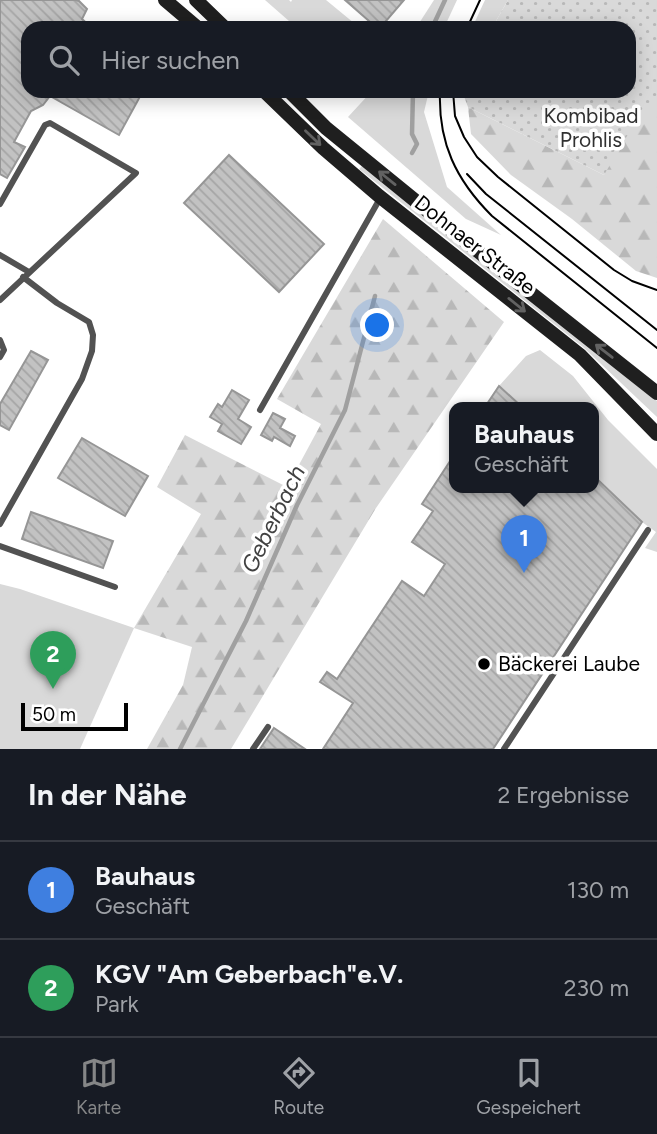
<!DOCTYPE html>
<html lang="de">
<head>
<meta charset="utf-8">
<style>
	:root { --surface:#171b24; --page:#242831; --text:#f1f3f6; --muted:#9ea1a6; --line:#363941; --accent:#858687 }
	body { margin:0; font-family:Figtree,sans-serif; background:var(--page); color:var(--text) }
	.scale { position:absolute; left:21px; bottom:18px; width:107px; box-sizing:border-box; padding-left:7px; border:4px solid #000; border-top:0; font-size:19px; line-height:24px; white-space:nowrap; color:#000; -webkit-text-stroke:5px #fff; paint-order:stroke }
	.you { position:absolute; left:378px; top:326px; width:24px; height:24px; margin:-18px; border:5px solid #fff; border-radius:50%; background:#1a73e8; box-shadow:0 0 0 10px #1a73e833 }
	.badge { display:grid; place-items:center; width:46px; height:46px; border-radius:50%; background:var(--accent); color:#fff; font-size:23px; font-weight:700 }
	.pin { position:absolute; translate:-50% -58px; filter:drop-shadow(0 2px 4px #0008) }
	.pin::after { content:''; position:absolute; top:37px; width:24px; height:21px; background:inherit; clip-path:polygon(0 0,100% 0,50% 100%) }
	.popup { position:absolute; left:449px; top:402px; width:150px; height:91px; box-sizing:border-box; display:grid; place-content:center; border-radius:14px; background:var(--surface); filter:drop-shadow(0 2px 5px #0005); font-size:23px; white-space:nowrap; color:var(--muted) }
	.popup b { font-size:26px; color:var(--text) }
	.popup::after { content:''; position:absolute; left:50%; top:100%; margin-left:-14px; border:14px solid transparent; border-top-color:var(--surface) }
	.list { margin:0; padding:0; list-style:none }
	h2 { display:flex; justify-content:space-between; align-items:center; height:91px; margin:0; padding:0 28px; font-size:30px }
	h2 small { font-size:23px; font-weight:400; color:var(--muted) }
	.list li { display:grid; grid-template-columns:46px 1fr auto; gap:21px; align-items:center; box-sizing:border-box; height:98px; padding:0 28px; border-top:2px solid var(--line) }
	.list b { display:block; font-size:26px; white-space:nowrap }
	.list p { margin:0; font-size:23px; white-space:nowrap; color:var(--muted) }
	.list em { font-size:23px; font-style:normal; color:var(--muted) }
	.icon { flex:none; width:38px; height:38px; fill:none; stroke:currentColor; stroke-width:2; stroke-linecap:round; stroke-linejoin:round }
	.map { position:relative; flex:none; width:657px; height:749px; overflow:hidden }
	.search { position:absolute; background:var(--surface); box-shadow:0 4px 18px #0003; left:21px; right:21px; top:21px; height:77px; display:flex; align-items:center; gap:18px; box-sizing:border-box; padding:0 24px; border-radius:21px; color:var(--muted); font-size:26px }
	.sheet { height:287px; background:var(--surface) }
	nav { display:flex; justify-content:space-around; align-items:center; box-sizing:border-box; height:98px; border-top:2px solid var(--line); background:var(--surface); font-size:19px; color:var(--muted) }
	nav a { display:grid; justify-items:center; gap:4px }
	nav .on { color:var(--accent) }
	.map>svg:first-child { display:block }
</style>
</head>
<body>
<div class="map">
<svg width="657" height="749" viewBox="0 0 657 749">
	<defs>
		<pattern id="forest-firs" width="22" height="20" patternUnits="userSpaceOnUse" patternTransform="scale(1.75)"><rect width="22" height="20" fill="#d9d9d9"/><path d="M5 1l3.5 6h-7zM16 11l3.5 6h-7z" fill="#b8b8b8"/></pattern>
		<pattern id="park-dots" width="8" height="8" patternUnits="userSpaceOnUse" patternTransform="scale(1.75)"><rect width="8" height="8" fill="#d9d9d9"/><path d="M2 2h.1M6 6h.1" fill="none" stroke="#b8b8b8" stroke-width="1.8" stroke-linecap="round"/></pattern>
		<pattern id="building-back-hatch" width="6" height="6" patternUnits="userSpaceOnUse" patternTransform="scale(1.75)"><rect width="6" height="6" fill="#c2c2c2"/><path d="M-1 5l2 2M0 0l6 6M5-1l2 2" fill="none" stroke="#a5a5a5"/></pattern>
	</defs>
	<rect width="100%" height="100%" fill="#fff"/>
	<g fill="#d9d9d9">
		<path d="M265 0H289L291 2 292 0H326L360 28H297Z"/>
		<path d="M434 0H457L444 28H416Z"/>
		<path d="M485 0H508L492 28H472Z"/>
		<path d="M372 91H429L424 112 447 187 501 235 466 219 348 117Z"/>
		<path d="M362 166 657 401V417L583 347 359 169Z"/>
		<path d="M540 350 573 376 608 420 657 469V552L645 548 656 532 642 522 594 476V407H522L499 386 526 356Z"/>
		<path d="M0 584 20 589 134 628 80 749H0Z"/>
	</g>
	<g fill="url(#forest-firs)">
		<path d="M657 19V278L636 271 572 219 511 175 471 134 468 107 604 175 629 91Z"/>
		<path d="M383 219 504 322 376 508 231 749H147L183 685 192 647 134 628 201 514 157 487 185 435 287 487 321 424 277 399Z"/>
	</g>
	<path fill="url(#park-dots)" d="M508 0H657V99L643 109 604 175 468 107 462 91H629V28H492Z"/>
	<g fill="none" stroke-linecap="round" stroke-linejoin="round">
		<g stroke="#a0a0a0" stroke-width="4.5">
			<path d="M432 28 445 0"/>
			<path d="M412 153 417 144 412 134 413 91"/>
			<path d="M180 749 246 621 297 505 345 410 375 296"/>
		</g>
	</g>
	<g fill="url(#building-back-hatch)" stroke="#969696" stroke-width="2">
		<path d="M0 0H75L79 1 87 9 82 19 92 28H28V91H143L119 135 50 96 43 105 31 111 14 142 25 147 7 178 0 174Z"/>
		<path d="M345 0H404L380 28H377Z"/>
		<path d="M229 155 324 244 279 292 184 203Z"/>
		<path d="M31 351 48 360 9 430 0 425V404Z"/>
		<path d="M499 386 522 407H485Z"/>
		<path d="M232 390 249 400 238 419 251 427 241 444 218 431 222 424 210 417 218 404 222 407Z"/>
		<path d="M273 413 285 419 280 428 295 436 290 446 274 437 272 441 261 435Z"/>
		<path d="M82 438 148 476 125 516 58 478Z"/>
		<path d="M454 455V487H594V476L642 522 493 749H323L353 703 320 682 327 672 337 679 402 581 424 596 445 564 412 542 433 511 422 504Z"/>
		<path d="M31 512 113 541 103 568 22 539Z"/>
		<path d="M274 728 305 749H260Z"/>
	</g>
	<g fill="none" stroke-linecap="round" stroke-linejoin="round">
		<g stroke="#525252" stroke-width="6">
			<path d="M0 204 45 125 50 123 136 173 0 300"/>
			<path d="M0 255 29 272"/>
			<path d="M0 340 4 350 0 357"/>
			<path d="M260 410 378 202 379 198"/>
			<path d="M0 524 82 379 92 351 93 335 89 322 57 303 23 277"/>
			<path d="M0 546 115 587"/>
			<path d="M253 749 268 727"/>
			<path d="M504 749 648 530"/>
		</g>
		<g stroke="#1f1f1f" stroke-width="14">
			<path d="M165 0 198 28"/>
			<path d="M196 0 225 28"/>
			<path d="M264 91 323 148 379 196 580 355 657 434"/>
			<path d="M289 91 326 128 450 229 657 393"/>
		</g>
		<g stroke="#000" stroke-width="2">
			<path d="M467 28 480 0"/>
			<path d="M440 91C438 143 456 180 492 216L657 348"/>
			<path d="M453 91 455 116 464 137 477 157 498 177 614 270 632 281 657 290"/>
			<path d="M467 174 486 194 657 330"/>
		</g>
	</g>
	<defs><path id="oneway-shaft" d="M-6 0H5M1.5-3L5.5 0L1.5 3" fill="none" stroke-width="1.6" stroke-linecap="round" stroke-linejoin="round" transform="scale(1.75)"/></defs>
	<g stroke="#626262">
		<use href="#oneway-shaft" transform="translate(313 138) rotate(44)"/>
		<use href="#oneway-shaft" transform="translate(387 178) rotate(-141)"/>
		<use href="#oneway-shaft" transform="translate(517 305) rotate(39)"/>
		<use href="#oneway-shaft" transform="translate(604 351) rotate(-142)"/>
	</g>
	<circle fill="#000" stroke="#fff" stroke-width="2.5" cx="484" cy="664" r="7"/>
	<g text-anchor="middle" stroke-width="7" stroke-linejoin="round" paint-order="stroke">
		<g font-size="21" fill="#303030" stroke="#fff">
			<text x="591" y="123">Kombibad<tspan x="591" dy="24">Prohlis</tspan></text>
		</g>
		<g font-size="21" fill="#000" stroke="#fff">
			<text transform="translate(475 245) rotate(38)" y="7">Dohnaer Straße</text>
		</g>
		<g font-size="21" fill="#000" stroke="#fff" text-anchor="start">
			<text x="498" y="671">Bäckerei Laube</text>
		</g>
		<g font-size="23" font-style="italic" fill="#414141" stroke="#fff">
			<text transform="translate(273 519) rotate(-64)" y="8">Geberbach</text>
		</g>
	</g>
</svg>
<div class="scale">50 m</div>
<div class="you"></div>
<div class="pin badge" style="left:524px;top:573px;background:#3f7fe0">1</div>
<div class="popup"><b>Bauhaus</b>Geschäft</div>
<div class="pin badge" style="left:53px;top:689px;background:#2e9e5b">2</div>
<div class="search"><svg class="icon" aria-label="search" viewBox="0 0 24 24"><circle cx="10" cy="10" r="6"/><path d="M15 15l6 6"/></svg>Hier suchen</div>
</div>
<section class="sheet">
<h2>In der Nähe<small>2 Ergebnisse</small></h2>
<ul class="list">
<li><span class="badge" style="background:#3f7fe0">1</span><div><b>Bauhaus</b><p>Geschäft</p></div><em>130 m</em></li>
<li><span class="badge" style="background:#2e9e5b">2</span><div><b>KGV &quot;Am Geberbach&quot;e.V.</b><p>Park</p></div><em>230 m</em></li>
</ul>
</section>
<nav>
<a class="on"><svg class="icon" aria-label="map" viewBox="0 0 24 24"><path d="M3 6l6-2 6 2 6-2v14l-6 2-6-2-6 2zM9 4v14M15 6v14"/></svg>Karte</a>
<a><svg class="icon" aria-label="directions" viewBox="0 0 24 24"><path d="M12 3l9 9-9 9-9-9zM9 14v-3h6M13 9l2 2-2 2"/></svg>Route</a>
<a><svg class="icon" aria-label="saved" viewBox="0 0 24 24"><path d="M7 4h10v16l-5-4-5 4z"/></svg>Gespeichert</a>
</nav>
</body>
</html>
